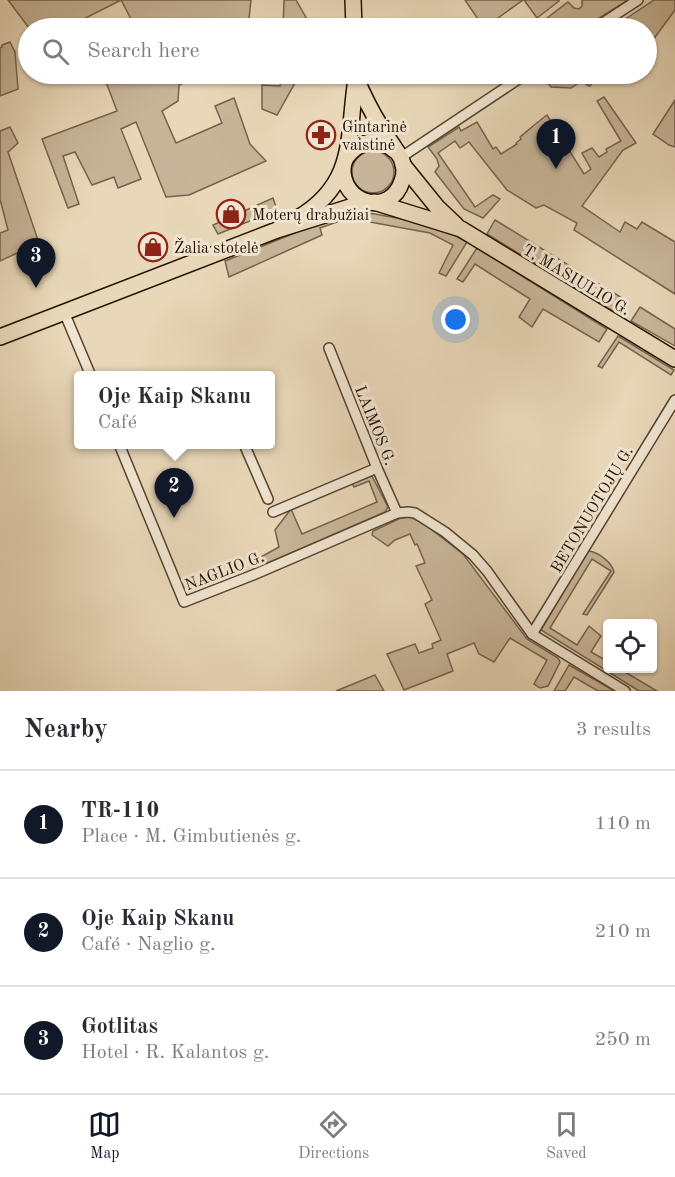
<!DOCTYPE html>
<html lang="en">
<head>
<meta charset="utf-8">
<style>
	:root { --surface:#fff; --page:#f7f7f7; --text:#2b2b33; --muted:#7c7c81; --line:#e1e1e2; --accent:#111827 }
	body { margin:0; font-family:"Old Standard TT",serif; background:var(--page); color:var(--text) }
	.controls { position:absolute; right:18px; bottom:18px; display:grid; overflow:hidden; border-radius:6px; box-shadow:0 2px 4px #0004 }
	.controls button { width:54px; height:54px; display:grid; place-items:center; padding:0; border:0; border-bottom:2px solid var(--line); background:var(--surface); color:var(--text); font:30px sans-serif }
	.you { position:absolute; left:456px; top:320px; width:21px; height:21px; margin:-15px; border:4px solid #fff; border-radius:50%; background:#1a73e8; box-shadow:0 0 0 9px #1a73e833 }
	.badge { display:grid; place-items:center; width:39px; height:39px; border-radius:50%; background:var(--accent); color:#fff; font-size:20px; font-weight:700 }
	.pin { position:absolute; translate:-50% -50px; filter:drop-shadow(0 2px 3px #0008) }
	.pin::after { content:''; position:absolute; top:32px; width:21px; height:18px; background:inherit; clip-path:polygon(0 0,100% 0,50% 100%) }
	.popup { position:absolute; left:74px; top:371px; width:201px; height:78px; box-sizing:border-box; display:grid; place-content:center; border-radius:6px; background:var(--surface); filter:drop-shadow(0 2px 4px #0005); font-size:20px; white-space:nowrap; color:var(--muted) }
	.popup b { font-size:22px; color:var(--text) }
	.popup::after { content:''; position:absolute; left:50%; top:100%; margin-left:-12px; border:12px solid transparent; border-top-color:var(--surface) }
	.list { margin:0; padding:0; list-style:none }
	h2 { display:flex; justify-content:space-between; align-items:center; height:78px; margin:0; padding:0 24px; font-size:26px }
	h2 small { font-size:20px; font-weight:400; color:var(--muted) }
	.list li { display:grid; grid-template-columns:39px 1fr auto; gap:18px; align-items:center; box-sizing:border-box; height:108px; padding:0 24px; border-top:2px solid var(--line) }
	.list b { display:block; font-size:22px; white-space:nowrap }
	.list p { margin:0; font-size:20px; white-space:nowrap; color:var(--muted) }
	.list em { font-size:20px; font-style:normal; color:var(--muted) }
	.icon { flex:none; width:33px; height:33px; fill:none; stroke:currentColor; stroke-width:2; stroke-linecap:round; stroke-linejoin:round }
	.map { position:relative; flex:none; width:675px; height:691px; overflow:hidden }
	.search { position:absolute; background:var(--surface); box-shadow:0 2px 4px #0004; left:18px; right:18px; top:18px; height:66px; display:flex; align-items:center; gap:15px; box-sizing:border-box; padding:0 21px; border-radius:33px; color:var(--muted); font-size:22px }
	.sheet { height:402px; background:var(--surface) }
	nav { display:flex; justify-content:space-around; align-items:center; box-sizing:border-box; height:84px; border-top:2px solid var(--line); background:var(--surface); font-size:16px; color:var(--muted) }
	nav a { display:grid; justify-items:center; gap:3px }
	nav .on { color:var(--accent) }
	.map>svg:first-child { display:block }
</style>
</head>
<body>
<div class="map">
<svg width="675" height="691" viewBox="0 0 675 691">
	<rect width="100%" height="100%" fill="#e8d7b8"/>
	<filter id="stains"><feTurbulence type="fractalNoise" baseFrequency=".00333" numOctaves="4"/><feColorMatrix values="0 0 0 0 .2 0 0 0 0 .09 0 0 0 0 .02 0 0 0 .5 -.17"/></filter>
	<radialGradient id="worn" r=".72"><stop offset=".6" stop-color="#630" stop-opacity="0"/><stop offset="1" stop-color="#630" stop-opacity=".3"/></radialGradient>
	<g fill="#c7b599" stroke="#76624c" stroke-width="1.5">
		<path d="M8 0H251L248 28H129L132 21 121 0 66 28H29Z"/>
		<path d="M284 0H296L312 28H283Z"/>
		<path d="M465 0H523L484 28Z"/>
		<path d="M524 0H559V1L537 18Z"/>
		<path d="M582 0H628L583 28H534L568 2 574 8 579 9 582 6Z"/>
		<path d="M654 0H675V10L647 48 646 28H612Z"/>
		<path d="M10 42 15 52 18 89 0 96V48L2 47V45Z"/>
		<path d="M103 74H203L179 85 178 101 162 111 176 143 222 123 215 106 234 98 250 144 266 161 189 195 166 197 136 122 121 129 141 179 118 188 114 177 92 185 75 152 63 156 79 204 68 208 42 139 117 111Z"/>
		<path d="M281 74H300L277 115 262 109V85L280 86Z"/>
		<path d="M553 74H589L594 81 590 86 587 85 583 80 571 88 551 87 545 79Z"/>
		<path d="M604 97 636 143 623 150 582 206 620 232 625 222 637 229 642 222 675 242V294L574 230 577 223 544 205 536 208 507 190 469 142 460 148 455 141 438 153 475 207 493 195 500 199 483 218 464 209 435 172 439 166 437 159 428 147 459 127 461 131 477 122 493 149 496 147 501 154 517 144 516 143 521 139 520 137C530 129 536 123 547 115L584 174 591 169 582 153 592 148 599 157 607 152 606 149 621 141 597 101Z"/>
		<path d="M675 100V147L669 145 653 134Z"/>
		<path d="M10 127 18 143 8 152 39 243 0 261V233L8 230 0 199V131Z"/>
		<circle cx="373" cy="172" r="21"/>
		<path d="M273 198 277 210 218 234 213 225Z"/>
		<path d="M363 212C399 218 435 223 467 242L446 276 439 273 453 245 430 233 348 218 320 228 322 235 229 277 225 261 335 217Z"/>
		<path d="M495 220 627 301 619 315 487 234Z"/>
		<path d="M477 248 607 329 599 342 543 309 532 327 519 317 530 299 475 264 463 282 457 279Z"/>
		<path d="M640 307 675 329V346L631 321Z"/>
		<path d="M618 336 674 370 671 375 619 342 602 368 598 366Z"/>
		<path d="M372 476 388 507 385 512 257 568 259 558 279 547 275 530 291 509 302 534 377 502 369 481 354 487 352 483Z"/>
		<path d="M410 517 423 523 463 554 527 639 558 658 560 662 548 686 540 688 534 684 547 660 510 638 494 662 479 654 474 643 447 654 453 671 404 690 387 654 415 644 419 653 433 648 432 644 441 640 425 604 432 600 416 566 425 563 417 544 415 545 410 534 395 540 388 546 372 535 373 531 401 518Z"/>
		<path d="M589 551C600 553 612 563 614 572L587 615 583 614 611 571 592 559 550 628 577 645 589 626 601 636 591 652 607 661 608 668 620 669 657 691H639L541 630 586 553Z"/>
		<path d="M569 665 613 690 615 691H598L574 677 565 691H554Z"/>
		<path d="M375 675 384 691H336Z"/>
	</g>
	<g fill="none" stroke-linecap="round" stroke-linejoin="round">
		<g stroke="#56422e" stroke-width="12">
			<g id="street">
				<path d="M595 28 638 0"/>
				<path d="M400 158 526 74"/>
				<path d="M64 312 91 376"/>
				<path d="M329 348 377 468 397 513"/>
				<path d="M119 444 184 602 253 575 397 513 408 512 415 513 445 532 473 555 487 571 532 634 625 691"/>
				<path d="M244 444 268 499"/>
				<path d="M273 512 377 468"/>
				<path d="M532 634 675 400"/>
			</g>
		</g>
		<g stroke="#251000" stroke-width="18">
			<g id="primary">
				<path d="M353 0 354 28"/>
				<path d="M346 158C358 141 378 136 394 150"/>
				<path d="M403 165 437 207 456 225"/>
				<path d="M343 167C341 205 391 217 402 181 405 174 404 165 401 158 395 148 387 137 381 127 371 111 363 95 356 78"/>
				<path d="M374 202 461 229 675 359"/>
				<path d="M298 218C357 183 347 137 356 79"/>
				<path d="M0 337 277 230 366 202"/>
			</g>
		</g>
		<use href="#street" stroke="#f0e5d1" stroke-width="9"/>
		<use href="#primary" stroke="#e8d7b8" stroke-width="15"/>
	</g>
	<defs>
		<g id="pharmacy-ring" transform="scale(1.5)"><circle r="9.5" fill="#f0e5d1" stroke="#8f2418" stroke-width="1.5"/><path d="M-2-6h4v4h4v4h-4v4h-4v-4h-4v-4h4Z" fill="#8f2418"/></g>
		<g id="shop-ring" transform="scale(1.5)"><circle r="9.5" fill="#f0e5d1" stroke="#8f2418" stroke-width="1.5"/><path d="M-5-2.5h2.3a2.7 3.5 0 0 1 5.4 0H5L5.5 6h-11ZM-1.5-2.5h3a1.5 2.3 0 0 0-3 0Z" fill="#8f2418"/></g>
	</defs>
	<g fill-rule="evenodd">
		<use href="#pharmacy-ring" x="321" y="135"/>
		<use href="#shop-ring" x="231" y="214"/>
		<use href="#shop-ring" x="153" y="247"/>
	</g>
	<g text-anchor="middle" stroke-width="6" stroke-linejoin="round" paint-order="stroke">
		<g font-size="16" fill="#251000" stroke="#f0e5d1" text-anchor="start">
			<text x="342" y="132">Gintarinė<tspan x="342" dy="18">vaistinė</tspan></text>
			<text x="252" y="220">Moterų drabužiai</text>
			<text x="174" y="253">Žalia stotelė</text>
		</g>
		<g font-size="16" fill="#251000" stroke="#f0e5d1">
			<text transform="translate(577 279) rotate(31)" y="6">T. MASIULIO G.</text>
			<text transform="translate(376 425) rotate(68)" y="6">LAIMOS G.</text>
			<text transform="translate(591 509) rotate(-59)" y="6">BETONUOTOJŲ G.</text>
			<text transform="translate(224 570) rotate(-21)" y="6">NAGLIO G.</text>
		</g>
	</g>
	<rect width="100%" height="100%" filter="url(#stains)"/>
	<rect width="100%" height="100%" fill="url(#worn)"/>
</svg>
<div class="controls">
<button><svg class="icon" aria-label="locate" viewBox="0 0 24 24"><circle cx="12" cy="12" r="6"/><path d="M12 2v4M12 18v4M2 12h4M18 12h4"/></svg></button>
</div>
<div class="you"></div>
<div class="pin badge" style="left:556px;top:169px">1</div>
<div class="pin badge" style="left:174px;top:518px">2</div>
<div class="popup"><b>Oje Kaip Skanu</b>Café</div>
<div class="pin badge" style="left:36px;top:288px">3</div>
<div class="search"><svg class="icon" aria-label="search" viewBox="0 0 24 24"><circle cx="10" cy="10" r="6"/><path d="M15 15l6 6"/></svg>Search here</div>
</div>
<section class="sheet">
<h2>Nearby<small>3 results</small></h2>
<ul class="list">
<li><span class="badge">1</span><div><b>TR-110</b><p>Place · M. Gimbutienės g.</p></div><em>110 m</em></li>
<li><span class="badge">2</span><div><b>Oje Kaip Skanu</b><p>Café · Naglio g.</p></div><em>210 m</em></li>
<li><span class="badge">3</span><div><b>Gotlitas</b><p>Hotel · R. Kalantos g.</p></div><em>250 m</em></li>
</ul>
</section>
<nav>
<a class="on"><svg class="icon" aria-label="map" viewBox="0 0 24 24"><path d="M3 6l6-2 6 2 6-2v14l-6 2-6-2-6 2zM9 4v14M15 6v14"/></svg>Map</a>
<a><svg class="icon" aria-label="directions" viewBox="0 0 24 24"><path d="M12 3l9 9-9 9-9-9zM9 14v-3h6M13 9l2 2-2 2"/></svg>Directions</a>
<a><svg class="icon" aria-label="saved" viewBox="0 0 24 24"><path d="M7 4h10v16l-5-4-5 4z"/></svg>Saved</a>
</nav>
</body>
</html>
